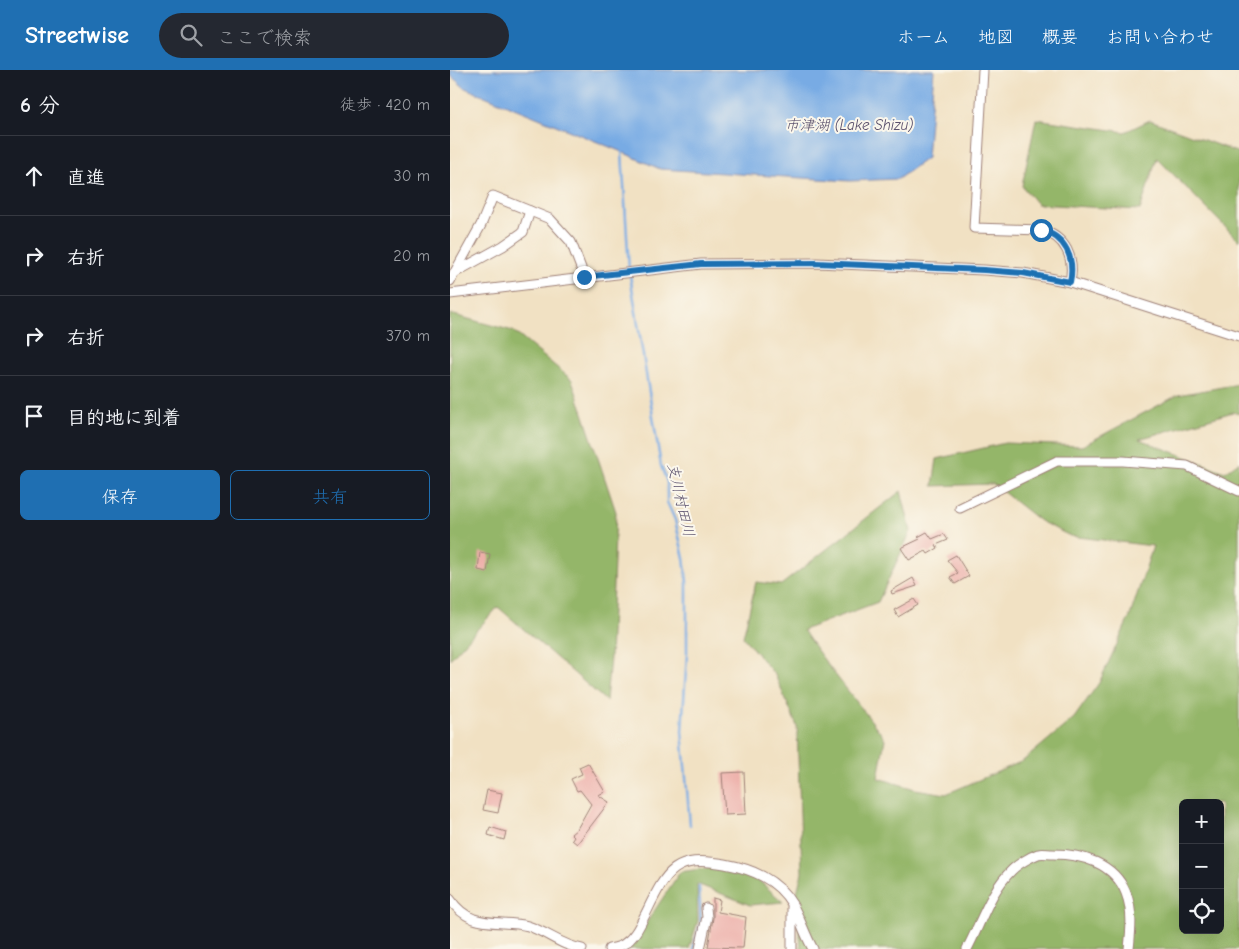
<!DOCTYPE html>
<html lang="ja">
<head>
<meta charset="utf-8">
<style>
	:root { --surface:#171b24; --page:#242831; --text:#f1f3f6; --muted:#9ea1a6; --line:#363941; --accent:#1f6fb2 }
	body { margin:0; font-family:"Comic Neue","Klee One",sans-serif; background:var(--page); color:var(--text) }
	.controls { position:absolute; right:15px; bottom:15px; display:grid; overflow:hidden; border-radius:8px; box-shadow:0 5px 20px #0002 }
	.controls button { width:45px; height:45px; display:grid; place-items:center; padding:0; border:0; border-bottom:1px solid var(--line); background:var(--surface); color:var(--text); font:25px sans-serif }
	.stop { position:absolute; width:15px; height:15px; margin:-11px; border:4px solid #1f6fb2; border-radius:50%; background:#fff }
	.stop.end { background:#1f6fb2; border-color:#fff; box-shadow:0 1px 5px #0008 }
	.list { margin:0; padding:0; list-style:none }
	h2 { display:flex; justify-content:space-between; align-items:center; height:65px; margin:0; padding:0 20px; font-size:21px }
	h2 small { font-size:16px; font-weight:400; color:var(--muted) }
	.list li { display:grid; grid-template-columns:32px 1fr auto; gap:15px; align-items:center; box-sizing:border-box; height:80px; padding:0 20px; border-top:1px solid var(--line) }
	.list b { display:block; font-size:19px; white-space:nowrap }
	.list em { font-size:16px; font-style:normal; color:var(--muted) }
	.actions { display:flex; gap:10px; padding:15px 20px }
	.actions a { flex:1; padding:11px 0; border:1px solid var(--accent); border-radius:8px; text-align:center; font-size:18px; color:var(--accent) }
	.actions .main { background:var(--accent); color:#fff }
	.icon { flex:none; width:28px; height:28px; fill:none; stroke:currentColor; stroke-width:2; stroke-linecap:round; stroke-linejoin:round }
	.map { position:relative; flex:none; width:789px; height:879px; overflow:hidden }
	header { display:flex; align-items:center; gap:30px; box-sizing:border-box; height:70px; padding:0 25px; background:var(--accent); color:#fff }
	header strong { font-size:24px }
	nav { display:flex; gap:28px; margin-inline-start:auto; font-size:18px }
	.search { width:350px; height:45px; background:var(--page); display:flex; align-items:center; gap:12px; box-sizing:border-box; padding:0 18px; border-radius:28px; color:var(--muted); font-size:19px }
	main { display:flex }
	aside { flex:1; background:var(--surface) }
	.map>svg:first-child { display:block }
</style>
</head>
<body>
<header>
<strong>Streetwise</strong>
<div class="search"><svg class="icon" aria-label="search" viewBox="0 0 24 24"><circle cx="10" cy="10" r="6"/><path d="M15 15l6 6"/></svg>ここで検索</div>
<nav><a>ホーム</a><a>地図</a><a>概要</a><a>お問い合わせ</a></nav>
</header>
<main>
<aside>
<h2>6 分<small>徒歩 · 420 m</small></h2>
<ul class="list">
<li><svg class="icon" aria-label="ahead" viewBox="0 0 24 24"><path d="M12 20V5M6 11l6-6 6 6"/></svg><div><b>直進</b></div><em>30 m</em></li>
<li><svg class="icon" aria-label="right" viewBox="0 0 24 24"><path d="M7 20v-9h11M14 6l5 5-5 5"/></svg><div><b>右折</b></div><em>20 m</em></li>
<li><svg class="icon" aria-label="right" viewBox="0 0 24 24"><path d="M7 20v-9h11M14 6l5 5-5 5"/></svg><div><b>右折</b></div><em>370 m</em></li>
<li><svg class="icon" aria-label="arrive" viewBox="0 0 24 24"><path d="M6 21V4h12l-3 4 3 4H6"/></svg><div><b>目的地に到着</b></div></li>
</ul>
<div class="actions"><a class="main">保存</a><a>共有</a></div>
</aside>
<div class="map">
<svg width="789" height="879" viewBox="0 0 789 879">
	<rect width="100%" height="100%" fill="#fbf7ec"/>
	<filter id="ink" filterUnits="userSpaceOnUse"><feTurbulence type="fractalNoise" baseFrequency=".02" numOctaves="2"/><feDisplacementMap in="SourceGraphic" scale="10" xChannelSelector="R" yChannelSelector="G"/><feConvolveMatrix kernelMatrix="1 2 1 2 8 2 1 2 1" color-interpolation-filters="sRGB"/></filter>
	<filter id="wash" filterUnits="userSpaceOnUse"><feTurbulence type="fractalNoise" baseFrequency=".0096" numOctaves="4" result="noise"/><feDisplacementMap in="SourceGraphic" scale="20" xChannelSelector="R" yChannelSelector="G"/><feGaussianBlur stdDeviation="1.12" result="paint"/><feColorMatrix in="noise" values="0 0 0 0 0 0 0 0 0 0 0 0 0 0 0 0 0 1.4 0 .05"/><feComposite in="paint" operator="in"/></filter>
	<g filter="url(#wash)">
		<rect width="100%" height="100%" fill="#f1e1c3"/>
		<g fill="#94b669" stroke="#6f6a4a" fill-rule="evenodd">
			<path d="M586 49 675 62 700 50 789 83V171L707 88 690 140 587 134 572 116Z"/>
			<path d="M0 244 63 261 122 310 166 442 160 588 156 631 48 537 0 589Z"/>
			<path d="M789 314V344L783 342 689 369 775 402 789 392V879H351L346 826 352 803 347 656 325 605 293 567 306 512 331 515 451 421 461 461 428 532 353 560C378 598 408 632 435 669L428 708 465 719 496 724 573 691 624 648 649 613 680 546 703 476 620 466 590 451 543 414 483 416 487 389 555 373 632 376 728 325ZM733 733H770V860H733Z"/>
			<path d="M263 797 306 808 333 832 300 835 247 814 248 851 239 879H179L230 802Z"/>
		</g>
		<path fill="#78abe4" stroke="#616588" d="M0 0H484L477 88 448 109 400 111 210 99 172 82 15 18 0 5Z"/>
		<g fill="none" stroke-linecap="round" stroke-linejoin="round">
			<g stroke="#78abe4" stroke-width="2.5">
				<path d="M172 82 179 200"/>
				<path d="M180 205 211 396 217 412V432L225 450 234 488 237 512V583L232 661 240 755"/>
				<path d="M243 879 251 853 249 817"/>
			</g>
		</g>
		<g id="blocks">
			<g fill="#edafa9">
				<path d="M477 462 482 469 494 464 498 470 486 475 488 478 478 484 476 481 459 490 451 478 470 469 468 467Z"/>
				<path d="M30 482 40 484 37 502 28 500Z"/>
				<path d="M506 485 519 506 505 514 500 507 508 503 497 490Z"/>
				<path d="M463 508 467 516 442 524 441 521Z"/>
				<path d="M464 529 468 535 448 547 444 540Z"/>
				<path d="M138 693 155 722 148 725 159 732 127 774 122 770 124 767 121 764 127 759 141 734 130 720 127 721 121 709 132 704 129 697Z"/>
				<path d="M294 702 296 744 275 745 272 703Z"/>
				<path d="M37 720 52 723 48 743 33 740Z"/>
				<path d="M40 757 56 762 54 770 38 765Z"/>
				<path d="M263 828 270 830 268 842 296 847 293 878 258 877 263 848Z"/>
			</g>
		</g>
	</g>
	<g filter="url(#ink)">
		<use href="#blocks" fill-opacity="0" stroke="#9e8077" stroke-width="1"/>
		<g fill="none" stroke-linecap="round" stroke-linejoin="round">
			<g stroke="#9e8077" stroke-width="11">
				<g id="minor">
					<path d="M533 0 524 158 591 160C616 167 625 188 620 212"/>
					<path d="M4 203 53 176 73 162 80 141"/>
					<path d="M0 211 31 155 43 126 100 149 121 172 131 198"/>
					<path d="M0 224 251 194 366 193 534 200 573 203 620 212 789 266"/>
					<path d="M510 438 607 391H673L737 396 789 421"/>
					<path d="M0 829C6 838 14 845 24 849 41 855 61 851 78 856 97 862 112 876 132 879"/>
					<path d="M342 837V879"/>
					<path d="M159 879C164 878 170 877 174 874 184 868 189 857 194 847 216 803 222 784 275 794 302 799 327 809 342 834 350 848 355 865 363 879"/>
					<path d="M250 879 257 847 256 838"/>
					<path d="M517 879C531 853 540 821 562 800 568 794 580 787 588 784 592 783 598 784 603 784 632 784 664 793 676 823 683 841 681 860 679 879"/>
				</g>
			</g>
			<use href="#minor" stroke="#fff" stroke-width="9"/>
		</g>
	</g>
	<g fill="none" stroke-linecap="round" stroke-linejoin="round" filter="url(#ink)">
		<path stroke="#1f6fb2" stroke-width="6" d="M134 207 251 194 366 193 534 200 573 203 620 212C625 188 616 167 591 160"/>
	</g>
	<g text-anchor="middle" stroke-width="4" stroke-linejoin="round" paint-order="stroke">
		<g font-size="15" font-style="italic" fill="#5a506c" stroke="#fbf7ec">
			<text x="399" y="60">市津湖 (Lake Shizu)</text>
			<text transform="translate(231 430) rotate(77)" y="5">支川村田川</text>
		</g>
	</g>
</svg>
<div class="controls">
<button>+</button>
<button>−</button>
<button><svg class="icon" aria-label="locate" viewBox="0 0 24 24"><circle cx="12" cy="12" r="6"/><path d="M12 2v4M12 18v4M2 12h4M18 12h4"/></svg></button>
</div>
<div class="stop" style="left:591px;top:160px"></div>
<div class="stop end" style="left:134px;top:207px"></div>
</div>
</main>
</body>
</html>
